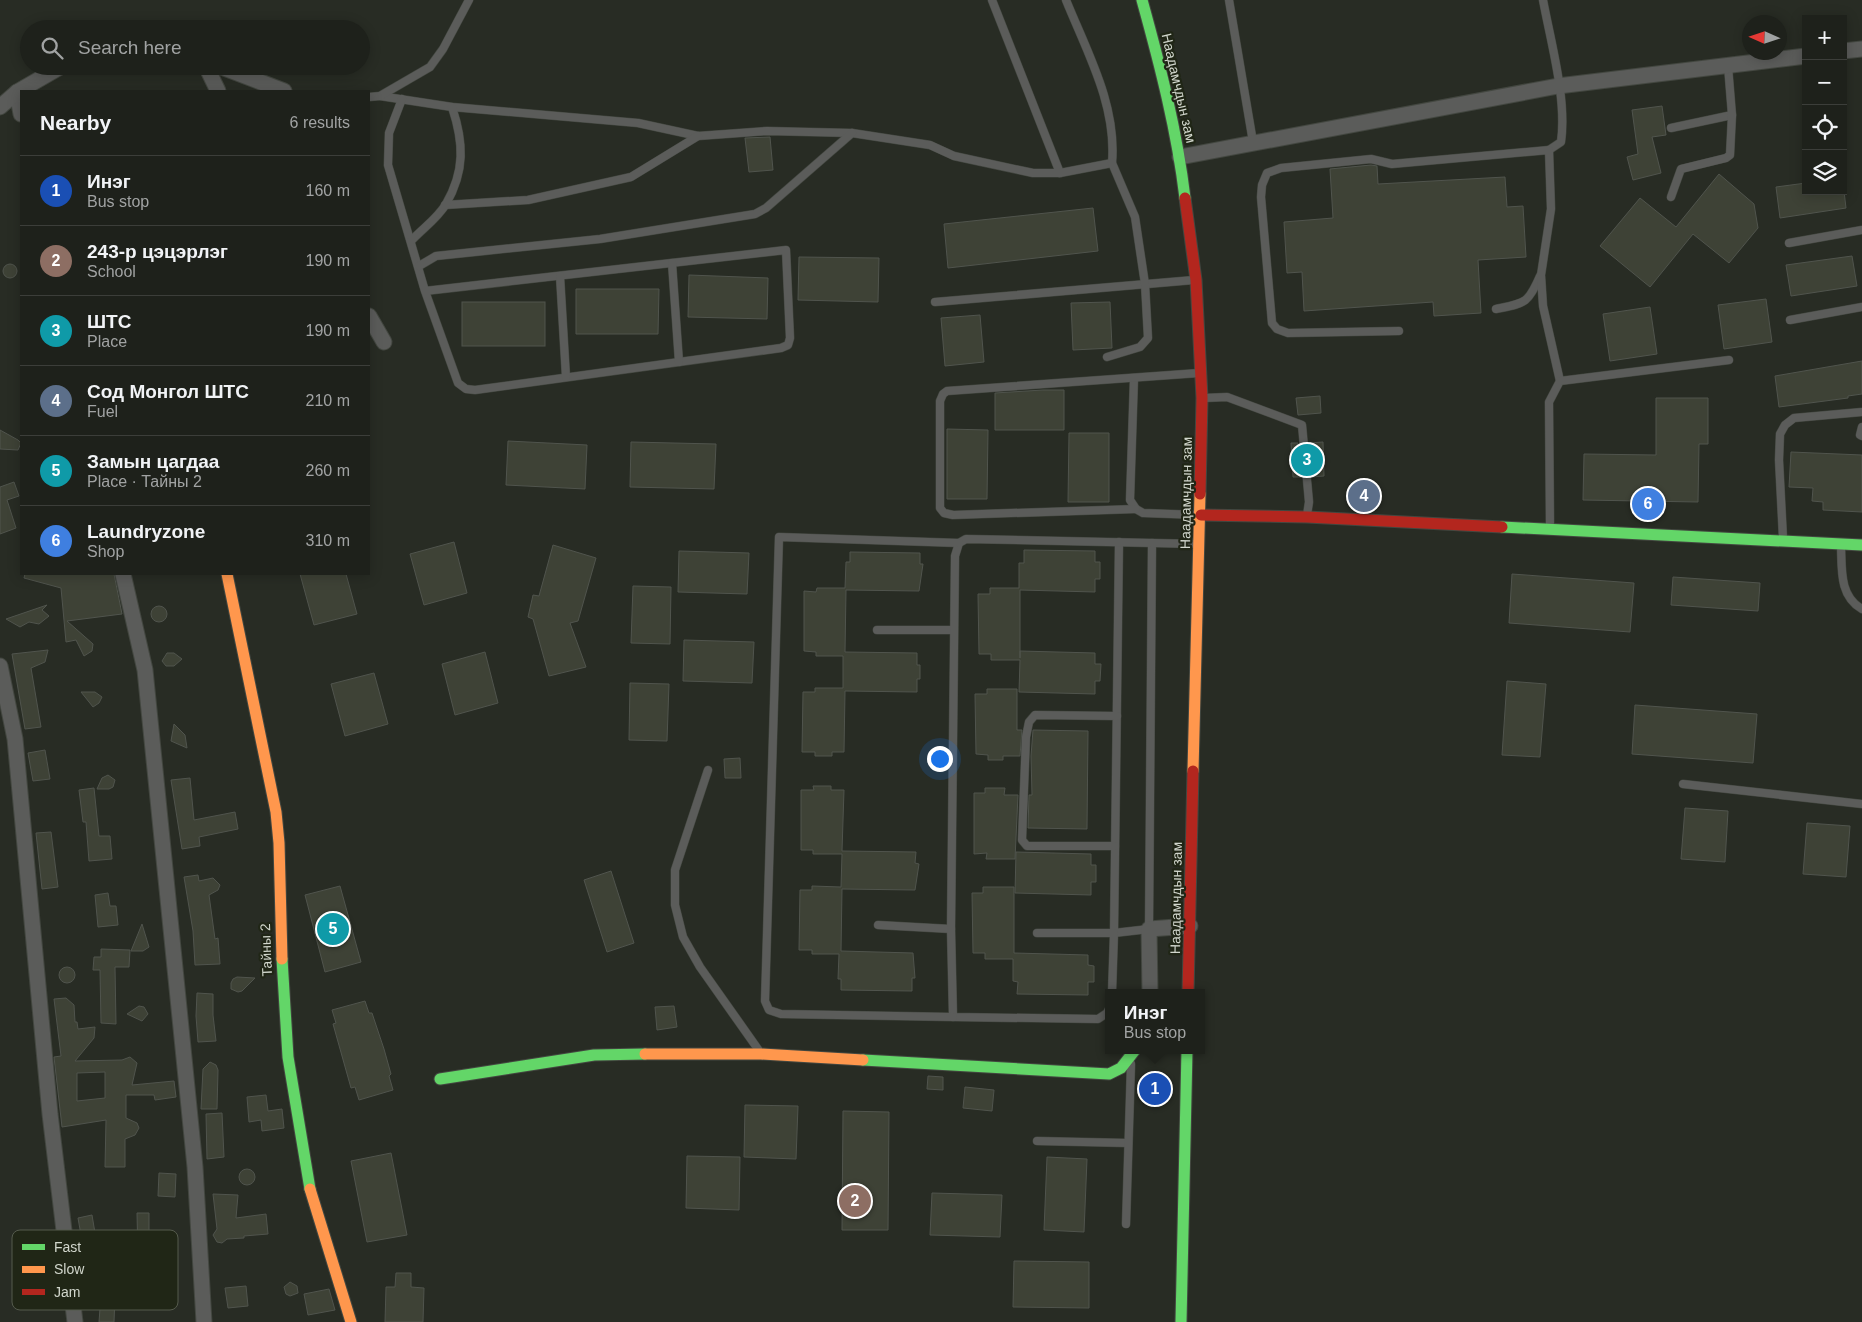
<!DOCTYPE html>
<html lang="en">
<head>
<meta charset="utf-8">
<style>
	:root { --surface:#1e211b; --page:#2b2e28; --text:#f1f3f6; --muted:#a1a3a3; --line:#3c3e3a; --accent:#969b92 }
	body { margin:0; font-family:Helvetica,sans-serif; background:var(--page); color:var(--text) }
	.controls { position:absolute; right:15px; top:15px; display:grid; overflow:hidden; border-radius:0px; box-shadow:0 2px 12px #0003 }
	.controls button { width:45px; height:45px; display:grid; place-items:center; padding:0; border:0; border-bottom:1px solid var(--line); background:var(--surface); color:var(--text); font:25px sans-serif }
	.compass { position:absolute; left:1742px; top:15px; width:45px; height:45px; border-radius:50%; background:var(--surface); box-shadow:0 2px 12px #0003; rotate:273deg }
	.you { position:absolute; left:939px; top:758px; width:18px; height:18px; margin:-12px; border:4px solid #fff; border-radius:50%; background:#1a73e8; box-shadow:0 0 0 8px #1a73e833 }
	.badge { display:grid; place-items:center; width:32px; height:32px; border-radius:50%; background:var(--accent); color:#fff; font-size:16px; font-weight:700 }
	.pin { position:absolute; translate:-50% -50%; border:2px solid #fff; box-shadow:0 1px 5px #0006 }
	.popup { position:absolute; left:1105px; top:989px; width:100px; height:65px; box-sizing:border-box; display:grid; place-content:center; border-radius:0px; background:var(--surface); filter:drop-shadow(0 1px 4px #0005); font-size:16px; white-space:nowrap; color:var(--muted) }
	.popup b { font-size:19px; color:var(--text) }
	.popup::after { content:''; position:absolute; left:50%; top:100%; margin-left:-10px; border:10px solid transparent; border-top-color:var(--surface) }
	.list { margin:0; padding:0; list-style:none }
	h2 { display:flex; justify-content:space-between; align-items:center; height:65px; margin:0; padding:0 20px; font-size:21px }
	h2 small { font-size:16px; font-weight:400; color:var(--muted) }
	.list li { display:grid; grid-template-columns:32px 1fr auto; gap:15px; align-items:center; box-sizing:border-box; height:70px; padding:0 20px; border-top:1px solid var(--line) }
	.list b { display:block; font-size:19px; white-space:nowrap }
	.list p { margin:0; font-size:16px; white-space:nowrap; color:var(--muted) }
	.list em { font-size:16px; font-style:normal; color:var(--muted) }
	.icon { flex:none; width:28px; height:28px; fill:none; stroke:currentColor; stroke-width:2; stroke-linecap:round; stroke-linejoin:round }
	.map { position:relative; flex:none; width:1862px; height:1322px; overflow:hidden }
	.search { position:absolute; background:var(--surface); box-shadow:0 2px 12px #0003; left:20px; top:20px; width:350px; height:55px; display:flex; align-items:center; gap:12px; box-sizing:border-box; padding:0 18px; border-radius:28px; color:var(--muted); font-size:19px }
	.panel { position:absolute; background:var(--surface); box-shadow:0 2px 12px #0003; left:20px; top:90px; width:350px; height:485px; border-radius:0px }
	.map>svg:first-child { display:block }
</style>
</head>
<body>
<div class="map">
<svg width="1862" height="1322" viewBox="0 0 1862 1322">
	<rect width="100%" height="100%" fill="#282c24"/>
	<g fill="#3e4236" stroke="#50544d" fill-rule="evenodd">
		<path d="M1662 106 1666 135 1652 137 1661 173 1633 180 1627 157 1638 154 1632 110Z"/>
		<path d="M770 137 773 170 749 172 745 138Z"/>
		<path d="M1371 165 1377 166 1378 184 1505 177 1507 207 1523 206 1526 257 1478 260 1481 313 1434 316 1433 302 1304 311 1302 272 1287 273 1284 222 1333 218 1330 169Z"/>
		<path d="M1719 174 1754 204 1758 228 1729 263 1693 234 1650 287 1600 246 1640 198 1676 227Z"/>
		<path d="M1806 183V191H1844L1846 208 1780 218 1776 187Z"/>
		<path d="M1093 208 1098 251 948 268 944 224Z"/>
		<path d="M1852 256 1857 286 1791 296 1786 265Z"/>
		<path d="M799 257 879 258 878 302 798 300Z"/>
		<circle cx="10" cy="271" r="7"/>
		<path d="M689 275 768 278 767 319 688 317Z"/>
		<path d="M576 289H659L658 334H576Z"/>
		<path d="M1766 299 1772 342 1724 349 1718 305Z"/>
		<rect x="462" y="302" width="83" height="44"/>
		<path d="M1110 302 1112 348 1073 350 1071 303Z"/>
		<path d="M1650 307 1657 354 1610 361 1603 314Z"/>
		<path d="M980 315 984 362 945 366 941 318Z"/>
		<path d="M1862 361V394L1848 396V398L1779 407 1775 376Z"/>
		<path d="M1043 390H1064V430H995V393Z"/>
		<path d="M1320 396 1321 413 1298 415 1296 398Z"/>
		<path d="M1656 398H1708V444H1699L1698 502 1583 500 1584 454 1656 455Z"/>
		<path d="M947 429 988 430 987 499H947Z"/>
		<path d="M0 430 18 440 21 443 18 450 0 449Z"/>
		<path d="M1069 433H1109V502H1068Z"/>
		<path d="M508 441 587 445 585 489 506 485Z"/>
		<path d="M631 442 716 444 714 489 630 487Z"/>
		<path d="M1323 442 1324 476 1312 477 1309 443Z"/>
		<path d="M1291 443H1298L1301 477H1293Z"/>
		<path d="M1791 452 1862 455V512L1823 510V502L1812 501 1813 488 1789 487Z"/>
		<path d="M14 482 19 496 7 500 16 528 0 534V487Z"/>
		<path d="M454 542 467 593 424 605 410 554Z"/>
		<path d="M553 545 596 558 578 621 570 623 586 667 549 676 533 619 528 617 533 595 539 596Z"/>
		<path d="M1024 550 1095 551V562H1100V579H1095V592L1020 590V658V651L1095 653V664H1101L1100 681H1095V694L1019 692 1020 660H991V654H979L978 594H990V588H1019V563H1024Z"/>
		<path d="M679 551 749 553 747 594 678 592Z"/>
		<path d="M850 552 920 553V564H923L919 591 846 590 845 652 917 653V665H920V679H917V692L845 691 844 752H832V756H815V752H802L803 692H815V688H843V656H816V652L804 651V591L816 592 817 588H845L846 562H850Z"/>
		<path d="M25 574H114L122 614 67 621 93 644 92 651 84 656 76 640 66 642 61 588 24 578Z"/>
		<path d="M300 574H346L357 614 314 625Z"/>
		<path d="M1512 574 1634 583 1630 632 1509 623Z"/>
		<path d="M1673 577 1760 583 1758 611 1671 605Z"/>
		<path d="M633 586 671 587 670 644 631 643Z"/>
		<path d="M47 605 42 610 49 616 39 624 29 622 20 627 6 619Z"/>
		<circle cx="159" cy="614" r="8"/>
		<path d="M684 640 754 642 752 683 683 681Z"/>
		<path d="M48 650 45 662 31 668 41 727 25 729 12 654Z"/>
		<path d="M485 652 498 703 455 715 442 664Z"/>
		<path d="M167 653H174L182 659 174 666H166L162 661Z"/>
		<path d="M374 673 388 724 345 736 331 684Z"/>
		<path d="M1507 681 1546 684 1540 757 1502 755Z"/>
		<path d="M630 683 669 684 667 741 629 740Z"/>
		<path d="M987 689H1017V730H1022L1020 756H1003V760H988V755L976 754 975 694H987Z"/>
		<path d="M81 692H95L102 697 99 703 93 707Z"/>
		<path d="M1635 705 1757 714 1753 763 1632 754Z"/>
		<path d="M174 724 185 735 187 748 171 741Z"/>
		<path d="M1033 730 1088 731 1087 829 1028 828 1029 795H1032L1031 756Z"/>
		<path d="M45 750 50 779 33 781 28 753Z"/>
		<path d="M740 758 741 778H725L724 759Z"/>
		<path d="M108 775 115 780 113 787 109 789H97L102 778Z"/>
		<path d="M190 778 194 820 235 812 238 829 199 837 200 846 182 849 171 780Z"/>
		<path d="M813 786H831V790H844L842 851 916 852 915 863 919 864 915 890 842 889 841 951 913 953 915 978H912V991L841 990V979H838L839 954H812V950H799L800 890H812V886L841 887 842 854H813V850H801V790H814Z"/>
		<path d="M94 788 99 836H110L112 859 89 861 86 822H83L79 790Z"/>
		<path d="M985 788H1005L1004 795H1018L1015 859H986L987 853 974 854V793H985Z"/>
		<path d="M1685 808 1728 811 1725 862 1681 859Z"/>
		<path d="M1807 823 1850 826 1846 877 1803 874Z"/>
		<path d="M51 832 58 887 42 889 36 833Z"/>
		<path d="M1016 852 1091 854V865H1096V882H1091V895L1015 893Z"/>
		<path d="M611 871 634 943 607 952 584 880Z"/>
		<path d="M198 875 199 881 213 878 220 885 218 890 209 895 215 939 218 938 220 964 195 965 193 931 184 877Z"/>
		<path d="M340 886 361 962 325 972 305 895Z"/>
		<path d="M983 887H1014V953L1088 955V965L1094 966V982H1088V995L1017 994 1018 982 1013 981V959H985V953H973L972 893H983Z"/>
		<path d="M108 893 110 906H116L118 925 98 927 95 895Z"/>
		<path d="M142 924 149 947 143 951H131Z"/>
		<path d="M101 949 130 950 129 967H115L116 1024 101 1023 100 970H93L94 957H101Z"/>
		<circle cx="67" cy="975" r="8"/>
		<path d="M237 977 255 978 242 991 238 992 231 989V983L233 979Z"/>
		<path d="M197 993 213 994V1015L216 1041 198 1042 196 1016Z"/>
		<path d="M66 998 74 1005 75 1022H77L78 1029 95 1027 94 1038 75 1061 122 1060 130 1057 137 1063 132 1085 174 1081 176 1097 155 1100 154 1095H126V1118L137 1123 139 1128 135 1135 125 1139V1167H105L106 1120 62 1127 54 1057 61 1056 54 999ZM105 1072V1098L77 1101V1073Z"/>
		<path d="M365 1001 369 1013H372L384 1049 391 1074 389 1076 393 1090 359 1100 355 1087 351 1088 333 1024 336 1023 332 1010Z"/>
		<path d="M139 1006 144 1007 148 1014 142 1021 127 1014Z"/>
		<path d="M674 1006 677 1027 657 1030 655 1007Z"/>
		<path d="M210 1062 216 1065 218 1070 217 1109H201L203 1069Z"/>
		<path d="M928 1076 943 1077V1090L927 1089Z"/>
		<path d="M965 1087 994 1090 992 1111 963 1108Z"/>
		<path d="M266 1095 268 1111 282 1109 284 1128 262 1131 261 1120 249 1122 247 1097Z"/>
		<path d="M745 1105 798 1106 796 1159 744 1157Z"/>
		<path d="M843 1111 889 1112 888 1230H842Z"/>
		<path d="M222 1113 224 1157 207 1159 206 1114Z"/>
		<path d="M391 1153 407 1235 367 1242 351 1161Z"/>
		<path d="M687 1156 740 1157 739 1210 686 1208Z"/>
		<path d="M1047 1157 1087 1159 1084 1232 1044 1230Z"/>
		<circle cx="247" cy="1177" r="8"/>
		<path d="M159 1173 176 1174 175 1197 158 1196Z"/>
		<path d="M932 1193 1002 1195 1000 1237 930 1235Z"/>
		<path d="M213 1194 238 1195 236 1218 266 1214 268 1234 244 1236V1238L227 1239 222 1243 217 1242 213 1235 217 1229Z"/>
		<path d="M137 1213H149V1256H138Z"/>
		<path d="M92 1215 95 1233 81 1235 78 1218Z"/>
		<path d="M93 1236 95 1253 83 1255 80 1238Z"/>
		<path d="M1014 1261 1089 1262V1308L1013 1307Z"/>
		<rect x="86" y="1266" width="15" height="23"/>
		<path d="M160 1269 161 1291 139 1292V1270Z"/>
		<path d="M396 1273H411V1287L424 1288 423 1322H385L386 1287H395Z"/>
		<path d="M290 1282 297 1286 298 1293 290 1296 286 1294 284 1287Z"/>
		<path d="M246 1286 248 1306 228 1308 225 1288Z"/>
		<path d="M329 1289 335 1310 308 1315 304 1294Z"/>
		<path d="M101 1295 115 1296 114 1322H99Z"/>
	</g>
	<g fill="none" stroke-linecap="round" stroke-linejoin="round">
		<g stroke="#434740" stroke-width="9">
			<g id="lane">
				<path d="M992 0 1060 173"/>
				<path d="M1229 0 1253 142"/>
				<path d="M1543 0C1551 43 1567 99 1561 142L1549 150"/>
				<path d="M380 96 452 107 638 123 698 136 767 131 852 133 930 145 954 156 1033 173H1060L1112 163C1117 105 1087 52 1066 0"/>
				<path d="M369 97 380 96 430 67 443 49 469 0"/>
				<path d="M402 99 389 133 388 165 425 291 458 383 466 389 475 390 781 348 788 345 790 338 786 250 425 291"/>
				<path d="M1671 128 1732 115"/>
				<path d="M1671 197 1681 169 1726 158 1730 155 1732 115 1728 66"/>
				<path d="M445 205 528 200 631 177 698 136"/>
				<path d="M411 241C422 229 438 218 446 204 465 171 464 143 452 107"/>
				<path d="M1789 243 1862 230"/>
				<path d="M672 263 679 362"/>
				<path d="M419 266 436 256 600 239 755 214 766 208 852 133"/>
				<path d="M560 276 566 377"/>
				<path d="M935 302 1194 280"/>
				<path d="M1496 309C1525 303 1528 304 1540 276"/>
				<path d="M1790 320 1862 307"/>
				<path d="M1399 331 1288 333 1277 329 1272 323 1261 197 1262 185 1267 173 1281 168 1371 159 1392 164 1549 150 1551 209 1541 275 1543 306 1560 381"/>
				<path d="M1107 357 1140 347 1148 338 1145 284 1135 217 1112 163"/>
				<path d="M1134 378 1130 500 1136 509 1143 513 1199 515"/>
				<path d="M1204 398 1227 397 1302 425 1309 502 1307 515"/>
				<path d="M1862 427 1860 435 1862 436"/>
				<path d="M1136 509 953 515 944 513 940 508V401L943 394 947 391 1199 373"/>
				<path d="M1550 527 1549 402 1560 381 1729 360"/>
				<path d="M1783 538 1779 460 1780 434 1785 425 1794 418 1862 412"/>
				<path d="M1119 542 1114 933 1149 929 1152 543"/>
				<path d="M1841 546C1842 569 1839 596 1862 609"/>
				<path d="M877 630H953"/>
				<path d="M708 770 675 870V905L683 937 700 967 760 1052"/>
				<path d="M1683 784 1862 804"/>
				<path d="M1115 846H1027L1022 840 1026 737 1029 722 1035 715 1117 716"/>
				<path d="M878 925 951 929"/>
				<path d="M1037 933H1114L1112 993"/>
				<path d="M1109 1009 1107 1013 1098 1019 953 1017 951 929 955 556 959 543 966 539 1198 544"/>
				<path d="M953 1017 781 1014 769 1010 765 1001 779 537 959 543"/>
				<path d="M1037 1141 1128 1143"/>
				<path d="M1126 1224 1131 1064"/>
			</g>
		</g>
		<g stroke="#434740" stroke-width="17">
			<g id="street">
				<path d="M1843 51 1862 49"/>
				<path d="M206 66 218 91"/>
				<path d="M219 66 284 91"/>
				<path d="M17 92 21 114"/>
				<path d="M0 107 17 92 62 66"/>
				<path d="M1180 157 1558 86 1806 56"/>
				<path d="M369 316 384 342"/>
				<path d="M123 574 145 670 195 1167 204 1322"/>
				<path d="M0 666 15 739 50 1114 75 1322"/>
				<path d="M1150 993 1149 929 1190 926"/>
			</g>
		</g>
		<g stroke="#434740" stroke-width="13">
			<g id="fast">
				<path d="M1142 0C1160 65 1177 131 1185 198"/>
				<path d="M1502 527 1862 545"/>
				<path d="M282 959 288 1057 310 1189"/>
				<path d="M863 1060 1109 1074 1121 1068 1135 1050"/>
				<path d="M440 1079 594 1055 645 1054"/>
				<path d="M1181 1322 1187 1050"/>
			</g>
		</g>
		<g stroke="#434740" stroke-width="13">
			<g id="slow">
				<path d="M227 574 276 812 279 843 282 959"/>
				<path d="M1193 771 1200 494"/>
				<path d="M645 1054H761L863 1060"/>
				<path d="M310 1189 351 1322"/>
			</g>
		</g>
		<g stroke="#434740" stroke-width="13">
			<g id="jam">
				<path d="M1185 198 1196 280 1202 398 1200 494"/>
				<path d="M1201 515 1307 517 1502 527"/>
				<path d="M1188 993 1193 771"/>
			</g>
		</g>
		<use href="#lane" stroke="#5b5c5a" stroke-width="8"/>
		<use href="#street" stroke="#5b5c5a" stroke-width="15"/>
		<use href="#fast" stroke="#63d668" stroke-width="11"/>
		<use href="#slow" stroke="#ff974d" stroke-width="11"/>
		<use href="#jam" stroke="#b3261e" stroke-width="11"/>
	</g>
	<g text-anchor="middle" stroke-width="4.5" stroke-linejoin="round" paint-order="stroke">
		<g font-size="14" fill="#d2d7cd" stroke="#202616">
			<text transform="translate(1179 88) rotate(77)" y="5">Наадамчдын зам</text>
			<text transform="translate(1186 493) rotate(-89)" y="5">Наадамчдын зам</text>
			<text transform="translate(1176 898) rotate(-89)" y="5">Наадамчдын зам</text>
			<text transform="translate(266 950) rotate(-92)" y="5">Тайны 2</text>
		</g>
	</g>
	<rect x="12" y="1230" width="166" height="80" rx="8" fill="#202616" stroke="#555b4d" stroke-width="1"/>
	<rect x="22" y="1244" width="23" height="6" fill="#63d668"/>
	<rect x="22" y="1266" width="23" height="7" fill="#ff974d"/>
	<rect x="22" y="1289" width="23" height="6" fill="#b3261e"/>
	<g font-size="14" fill="#d2d7cd">
		<text x="54" y="1252">Fast</text>
		<text x="54" y="1274">Slow</text>
		<text x="54" y="1297">Jam</text>
	</g>
</svg>
<div class="controls">
<button>+</button>
<button>−</button>
<button><svg class="icon" aria-label="locate" viewBox="0 0 24 24"><circle cx="12" cy="12" r="6"/><path d="M12 2v4M12 18v4M2 12h4M18 12h4"/></svg></button>
<button><svg class="icon" aria-label="layers" viewBox="0 0 24 24"><path d="M12 4l9 5-9 5-9-5zM3 14l9 5 9-5"/></svg></button>
</div>
<svg class="compass" viewBox="-18 -18 36 36"><path d="M0-13l5 13h-10z" fill="#e53935"/><path d="M0 13l5-13h-10z" fill="#a1a3a3"/></svg>
<div class="you"></div>
<div class="pin badge" style="left:1155px;top:1089px;background:#1a4fb4">1</div>
<div class="popup"><b>Инэг</b>Bus stop</div>
<div class="pin badge" style="left:855px;top:1201px;background:#8d6e63">2</div>
<div class="pin badge" style="left:1307px;top:460px;background:#0f9aa8">3</div>
<div class="pin badge" style="left:1364px;top:496px;background:#5c6f8a">4</div>
<div class="pin badge" style="left:333px;top:929px;background:#0f9aa8">5</div>
<div class="pin badge" style="left:1648px;top:504px;background:#3f7fe0">6</div>
<div class="search"><svg class="icon" aria-label="search" viewBox="0 0 24 24"><circle cx="10" cy="10" r="6"/><path d="M15 15l6 6"/></svg>Search here</div>
<section class="panel">
<h2>Nearby<small>6 results</small></h2>
<ul class="list">
<li><span class="badge" style="background:#1a4fb4">1</span><div><b>Инэг</b><p>Bus stop</p></div><em>160 m</em></li>
<li><span class="badge" style="background:#8d6e63">2</span><div><b>243-р цэцэрлэг</b><p>School</p></div><em>190 m</em></li>
<li><span class="badge" style="background:#0f9aa8">3</span><div><b>ШТС</b><p>Place</p></div><em>190 m</em></li>
<li><span class="badge" style="background:#5c6f8a">4</span><div><b>Сод Монгол ШТС</b><p>Fuel</p></div><em>210 m</em></li>
<li><span class="badge" style="background:#0f9aa8">5</span><div><b>Замын цагдаа</b><p>Place · Тайны 2</p></div><em>260 m</em></li>
<li><span class="badge" style="background:#3f7fe0">6</span><div><b>Laundryzone</b><p>Shop</p></div><em>310 m</em></li>
</ul>
</section>
</div>
</body>
</html>
